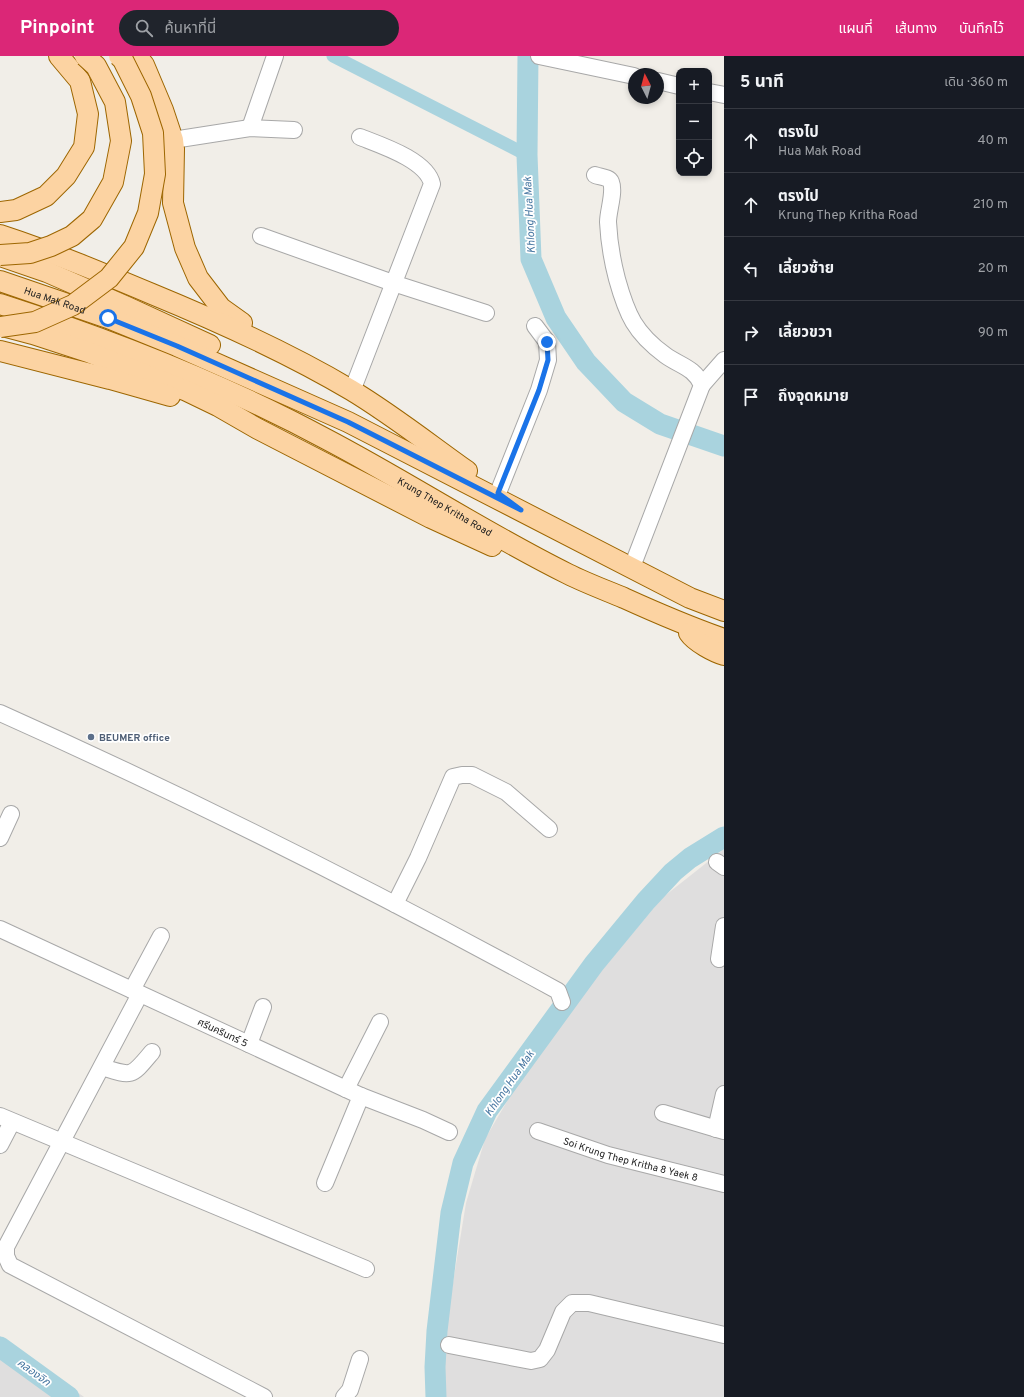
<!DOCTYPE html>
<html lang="th">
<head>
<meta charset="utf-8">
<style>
	:root { --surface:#171b24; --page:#20242c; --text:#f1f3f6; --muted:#9ea1a6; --line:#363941; --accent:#db2777 }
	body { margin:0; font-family:Overpass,"Noto Sans Thai",sans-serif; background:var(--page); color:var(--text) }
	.controls { position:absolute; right:12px; top:12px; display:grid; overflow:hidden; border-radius:8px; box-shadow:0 2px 6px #0003 }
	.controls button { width:36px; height:36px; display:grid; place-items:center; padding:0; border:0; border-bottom:1px solid var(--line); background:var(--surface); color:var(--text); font:20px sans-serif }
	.compass { position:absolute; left:628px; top:12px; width:36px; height:36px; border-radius:50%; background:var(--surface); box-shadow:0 2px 6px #0003; rotate:354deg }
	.stop { position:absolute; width:12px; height:12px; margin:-9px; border:3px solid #1a73e8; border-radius:50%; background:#fff }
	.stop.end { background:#1a73e8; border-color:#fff; box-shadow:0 1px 4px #0008 }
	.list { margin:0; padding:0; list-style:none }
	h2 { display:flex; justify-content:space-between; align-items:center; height:52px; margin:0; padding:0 16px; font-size:17px }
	h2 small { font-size:13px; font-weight:400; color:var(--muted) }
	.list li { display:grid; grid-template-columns:26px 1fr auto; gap:12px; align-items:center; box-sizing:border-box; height:64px; padding:0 16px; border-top:1px solid var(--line) }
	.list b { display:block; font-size:15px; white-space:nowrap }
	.list p { margin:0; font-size:13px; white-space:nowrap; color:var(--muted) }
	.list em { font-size:13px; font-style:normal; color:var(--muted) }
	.icon { flex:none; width:22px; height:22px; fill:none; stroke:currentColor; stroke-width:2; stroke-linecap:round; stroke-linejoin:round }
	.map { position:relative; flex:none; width:724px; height:1341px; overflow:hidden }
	header { display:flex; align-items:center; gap:24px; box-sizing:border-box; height:56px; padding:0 20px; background:var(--accent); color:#fff }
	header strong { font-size:19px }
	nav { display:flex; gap:22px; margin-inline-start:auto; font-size:14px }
	.search { width:280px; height:36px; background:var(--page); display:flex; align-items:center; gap:10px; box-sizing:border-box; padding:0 14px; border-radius:22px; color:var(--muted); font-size:15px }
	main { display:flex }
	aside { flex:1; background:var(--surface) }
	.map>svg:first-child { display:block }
</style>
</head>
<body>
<header>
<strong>Pinpoint</strong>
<div class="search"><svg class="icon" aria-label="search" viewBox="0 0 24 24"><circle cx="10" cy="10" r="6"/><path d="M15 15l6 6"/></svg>ค้นหาที่นี่</div>
<nav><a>แผนที่</a><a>เส้นทาง</a><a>บันทึกไว้</a></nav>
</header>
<main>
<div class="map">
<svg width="724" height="1341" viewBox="0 0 724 1341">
	<rect width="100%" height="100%" fill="#f1eee8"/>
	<g fill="#dfdede">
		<path d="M724 793V1341H444L441 1300 466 1147 485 1083 516 1030 598 919 662 842Z"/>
		<path d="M0 1280 84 1341H0Z"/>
	</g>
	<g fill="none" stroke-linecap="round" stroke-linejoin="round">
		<path stroke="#a9d3de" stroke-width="13" d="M333 0 527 99"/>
		<g stroke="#a9d3de" stroke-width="21">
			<path d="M528 0 527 99 531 203 556 262 586 306 624 346 660 368 724 390"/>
			<path d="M0 1291 69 1341"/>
			<path d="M436 1341 435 1311 437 1275 451 1157 463 1107 487 1055 594 908 646 845 673 816 690 802 724 781"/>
		</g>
		<g stroke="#a8a8a8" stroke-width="18">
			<g id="minor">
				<path d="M539 0 634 20"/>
				<path d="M658 25 679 30"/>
				<path d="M709 36 724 39"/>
				<path d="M250 72 275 0"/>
				<path d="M173 84 250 72 294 74"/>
				<path d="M595 119C600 121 609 121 611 126 615 136 608 155 608 166 609 186 612 204 617 223 627 259 635 277 665 299 680 310 694 311 702 329L632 511"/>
				<path d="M261 180 393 227 486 257"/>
				<path d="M702 329 724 304"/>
				<path d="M352 335 432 128C427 104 380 89 360 81"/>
				<path d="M498 437 539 334 548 304 547 286 535 270"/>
				<path d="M0 657C190 742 375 835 558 935L562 946"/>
				<path d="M0 782 11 758"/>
				<path d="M717 806 724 811"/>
				<path d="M395 848 418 802 453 721 462 719H472L506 736 549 773"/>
				<path d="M0 873 361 1040 423 1064 449 1076"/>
				<path d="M719 903 724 870"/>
				<path d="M132 934 161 880"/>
				<path d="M140 938 6 1191V1200L10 1209 264 1341"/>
				<path d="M249 988 263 951"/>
				<path d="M102 1011C133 1021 131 1021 152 996"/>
				<path d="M346 1033 380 966"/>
				<path d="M663 1057 724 1075"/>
				<path d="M0 1060 366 1213"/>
				<path d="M716 1073 724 1038"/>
				<path id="s1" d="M538 1075 608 1099 724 1128"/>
				<path d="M0 1089 12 1066"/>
				<path d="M325 1127 361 1040"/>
				<path d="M449 1289 531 1305 540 1303 547 1294 563 1256 572 1247H589L724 1279"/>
				<path d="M344 1341 350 1334 360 1303"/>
			</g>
		</g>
		<g stroke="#9d6601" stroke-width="22">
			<g id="major">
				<path d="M137 0 144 9 163 54 173 84 174 93 173 147 185 192 198 222 221 252 242 267"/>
				<path d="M0 156 16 154 46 140 66 120 84 91 88 58 80 25 59 0"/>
				<path d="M0 179C52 196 102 217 152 238 220 266 287 296 351 334 391 358 429 388 467 415"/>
				<path d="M0 200 47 216 127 251 210 289"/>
				<path id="s2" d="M0 225 108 262 177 290 348 366 690 542 724 555"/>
				<path id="s3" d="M0 248C112 284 222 327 326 383 408 426 485 477 568 518 586 527 605 534 624 542 657 557 690 571 724 583"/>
				<path d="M3 270 33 278 88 296 187 335 218 350 258 373 431 462 492 490"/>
				<path d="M0 295 110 323 170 340"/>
				<path d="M689 577C695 586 714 596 724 599"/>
			</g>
		</g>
		<use href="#minor" stroke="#fff" stroke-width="16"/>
		<use href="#major" stroke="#fcd3a2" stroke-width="20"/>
		<g stroke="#9d6601" stroke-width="22" stroke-linecap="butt">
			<g id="major-bridge">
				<path d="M0 199 30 197 51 190 72 180 92 163 113 126 121 85 115 46 96 10 85 0"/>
				<path d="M0 271 35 266 73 249 109 222 134 191 148 157 155 118 153 77 141 40 123 4 119 0"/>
			</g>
		</g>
		<use href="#major-bridge" stroke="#fcd3a2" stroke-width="20"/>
	</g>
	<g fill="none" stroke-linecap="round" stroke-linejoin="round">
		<path stroke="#1a73e8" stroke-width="5" d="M108 262 177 290 348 366 521 454 498 437 539 334 548 304 547 286"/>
	</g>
	<circle fill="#5c6f8a" stroke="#fff" stroke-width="1.5" cx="91" cy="681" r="4"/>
	<g text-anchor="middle" stroke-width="3.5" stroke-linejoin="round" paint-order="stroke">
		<g font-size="10" fill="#212121" stroke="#fff">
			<text dy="4" stroke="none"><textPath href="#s2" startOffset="58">Hua Mak Road</textPath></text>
			<text dy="4" stroke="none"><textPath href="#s3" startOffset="490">Krung Thep Kritha Road</textPath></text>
			<text transform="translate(223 976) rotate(25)" y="4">ศรีนครินทร์ 5</text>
			<text dy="4" stroke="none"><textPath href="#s1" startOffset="97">Soi Krung Thep Kritha 8 Yaek 8</textPath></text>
		</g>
		<g font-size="10" font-weight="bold" fill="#4e5e75" stroke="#fff" text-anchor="start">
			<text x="99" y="685">BEUMER office</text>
		</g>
		<g font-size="11" font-style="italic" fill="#4676a1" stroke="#fff">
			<text transform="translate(529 159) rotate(-93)" y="4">Khlong Hua Mak</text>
			<text transform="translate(509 1027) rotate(-55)" y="4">Khlong Hua Mak</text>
			<text transform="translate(34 1316) rotate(36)" y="4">คลองจิก</text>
		</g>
	</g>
</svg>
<div class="controls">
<button>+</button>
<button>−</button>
<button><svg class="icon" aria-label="locate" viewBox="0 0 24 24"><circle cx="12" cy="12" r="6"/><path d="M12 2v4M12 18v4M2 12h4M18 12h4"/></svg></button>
</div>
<svg class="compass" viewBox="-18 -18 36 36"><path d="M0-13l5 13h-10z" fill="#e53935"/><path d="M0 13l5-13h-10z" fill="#9ea1a6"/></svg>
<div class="stop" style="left:108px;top:262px"></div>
<div class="stop end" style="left:547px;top:286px"></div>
</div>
<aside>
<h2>5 นาที<small>เดิน · 360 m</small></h2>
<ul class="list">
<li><svg class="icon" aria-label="ahead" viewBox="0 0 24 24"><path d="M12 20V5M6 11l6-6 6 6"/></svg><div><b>ตรงไป</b><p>Hua Mak Road</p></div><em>40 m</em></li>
<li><svg class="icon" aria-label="ahead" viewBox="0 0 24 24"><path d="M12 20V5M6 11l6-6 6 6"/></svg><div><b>ตรงไป</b><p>Krung Thep Kritha Road</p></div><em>210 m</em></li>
<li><svg class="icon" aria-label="left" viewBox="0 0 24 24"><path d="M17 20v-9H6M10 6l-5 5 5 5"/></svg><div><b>เลี้ยวซ้าย</b></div><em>20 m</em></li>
<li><svg class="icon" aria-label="right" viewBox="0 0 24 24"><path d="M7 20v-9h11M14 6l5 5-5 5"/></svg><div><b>เลี้ยวขวา</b></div><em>90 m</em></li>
<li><svg class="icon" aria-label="arrive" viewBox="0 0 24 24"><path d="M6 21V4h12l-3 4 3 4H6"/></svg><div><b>ถึงจุดหมาย</b></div></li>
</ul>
</aside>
</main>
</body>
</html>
